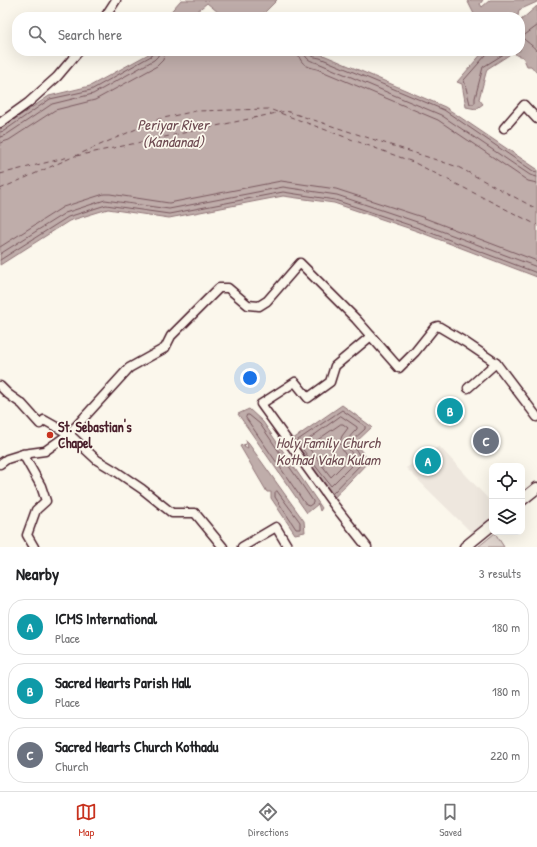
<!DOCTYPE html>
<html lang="en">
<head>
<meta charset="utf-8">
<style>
	:root { --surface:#fff; --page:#f2f2f2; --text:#202124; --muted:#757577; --line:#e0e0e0; --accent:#c8321e }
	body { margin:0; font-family:"Patrick Hand",sans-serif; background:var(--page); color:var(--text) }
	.controls { position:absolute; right:12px; bottom:12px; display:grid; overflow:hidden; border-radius:8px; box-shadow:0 4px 16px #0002 }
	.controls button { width:36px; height:36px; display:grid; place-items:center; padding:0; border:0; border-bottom:1px solid var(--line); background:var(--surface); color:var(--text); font:20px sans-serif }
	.you { position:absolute; left:250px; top:378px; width:14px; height:14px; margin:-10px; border:3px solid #fff; border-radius:50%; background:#1a73e8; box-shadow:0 0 0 6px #1a73e833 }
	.badge { display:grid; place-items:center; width:26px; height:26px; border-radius:50%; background:var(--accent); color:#fff; font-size:13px; font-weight:700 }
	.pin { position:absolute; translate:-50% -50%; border:2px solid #fff; box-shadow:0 1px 4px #0006 }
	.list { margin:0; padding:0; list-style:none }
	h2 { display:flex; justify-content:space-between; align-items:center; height:52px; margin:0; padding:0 16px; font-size:17px }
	h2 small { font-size:13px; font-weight:400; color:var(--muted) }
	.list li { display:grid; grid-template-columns:26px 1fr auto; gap:12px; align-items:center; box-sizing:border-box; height:56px; margin:0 8px 8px; padding:0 8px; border:1px solid var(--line); border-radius:16px }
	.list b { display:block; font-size:15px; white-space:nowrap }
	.list p { margin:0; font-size:13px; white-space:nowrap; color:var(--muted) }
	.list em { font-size:13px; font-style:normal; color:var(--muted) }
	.icon { flex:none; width:22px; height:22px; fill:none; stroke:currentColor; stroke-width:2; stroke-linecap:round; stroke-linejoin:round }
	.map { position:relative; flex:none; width:537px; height:547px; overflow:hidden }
	.search { position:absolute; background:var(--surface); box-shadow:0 4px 16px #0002; left:12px; right:12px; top:12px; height:44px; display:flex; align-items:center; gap:10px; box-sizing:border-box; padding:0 14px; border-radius:16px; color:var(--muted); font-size:15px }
	.sheet { height:244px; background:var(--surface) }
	nav { display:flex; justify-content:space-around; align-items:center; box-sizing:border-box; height:56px; border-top:1px solid var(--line); background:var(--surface); font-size:11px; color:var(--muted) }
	nav a { display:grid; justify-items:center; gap:2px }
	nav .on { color:var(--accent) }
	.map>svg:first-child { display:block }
</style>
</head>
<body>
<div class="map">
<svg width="537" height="547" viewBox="0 0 537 547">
	<rect width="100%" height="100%" fill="#fbf7ec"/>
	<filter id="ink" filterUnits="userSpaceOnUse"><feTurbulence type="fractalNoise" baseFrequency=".025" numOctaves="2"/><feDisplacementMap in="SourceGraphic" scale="8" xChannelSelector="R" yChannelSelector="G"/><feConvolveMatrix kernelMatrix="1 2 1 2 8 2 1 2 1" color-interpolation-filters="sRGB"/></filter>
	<g filter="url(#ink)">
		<path fill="#eee7de" d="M439 446 492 503V517L473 534 406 468Z"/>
		<path fill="#e2d7d0" stroke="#967b7e" d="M495 533 504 547H478Z"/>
		<g fill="#bfadaa" stroke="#907477">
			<path d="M181 0H277L260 17H224L207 3 190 17H166Z"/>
			<path d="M467 0H483L480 4 482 7 490 0H537V2L519 10 518 16 477 17 474 14Z"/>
			<path d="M537 6V73L531 66H527L523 57 516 55 515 51H520V21Z"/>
			<path d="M154 51H304L321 54 445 107 537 169V277L417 231 334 203 283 196 169 218 108 209 69 221 0 265V129L49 96 90 86Z"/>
			<path d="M484 51H509V55L487 69 479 99 483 104 476 109 466 107 462 84 457 82Z"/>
			<path d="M342 405 372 427 355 443 369 461 331 501 286 444Z"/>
			<path d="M249 409 263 422 322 508 320 511 318 504 307 513 238 414Z"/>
			<path d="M246 440 304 521 305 532 295 534 271 498V492H267L240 446 246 444 244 446 248 448Z"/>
		</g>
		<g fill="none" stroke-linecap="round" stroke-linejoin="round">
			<g stroke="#79585e" stroke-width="1">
				<path d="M537 26 522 37C526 42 533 45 537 51"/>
				<path d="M298 51C299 63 306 67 317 69L438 120 528 181 537 183"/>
				<path d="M304 51C305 60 311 61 318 63L441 115 530 175 537 177"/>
				<path d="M309 51C310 57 315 57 320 58L444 110 533 171 537 172"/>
				<path d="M487 51 486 55 464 80 470 104H474L475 103V98L483 67 504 54 505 51"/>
				<path d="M0 132 4 131 50 99 91 90 151 56 154 51"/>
				<path d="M0 137 6 135 52 104 93 94 154 60 158 56 159 51"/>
				<path d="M0 143 9 140 55 110 95 100 157 66 163 60 165 51"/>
				<path d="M0 247 63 207 104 194H110L169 203 281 181 336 189 422 217 537 261"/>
				<path d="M0 254 65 213 105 200 169 209 283 187 337 195 420 223 537 267"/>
				<path d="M0 260 68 217 106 205 169 214 283 192 335 200 418 228 537 273"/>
				<path d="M247 415H249L260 424 313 501V503L309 506 306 505 246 418Z"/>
				<path d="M341 416 357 427V429C340 446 348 444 356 461L331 486 300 446Z"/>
				<path d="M341 424H343L348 428C346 431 344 433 342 436 337 446 345 452 348 460L331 477 308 447Z"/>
				<path d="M295 442 342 410 365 426V429L353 440 352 443 363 462 332 494"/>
				<path d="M277 491 300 522V529H296L275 497V493Z"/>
			</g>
			<g stroke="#6d4a51" stroke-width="1" stroke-dasharray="5 4" stroke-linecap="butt">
				<path d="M76 156 286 111 458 167 537 209"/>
				<path d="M0 174 69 157"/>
				<path d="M0 189 159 119 196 111 269 109 413 162 537 225"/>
			</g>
			<g stroke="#4a1f2b" stroke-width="11">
				<g id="minor">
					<path d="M105 17 116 0"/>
					<path d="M0 123 28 103 57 77 79 51"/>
					<path d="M504 128 524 105 537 119"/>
					<path d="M0 386 8 394 22 404 40 424 44 420 69 434 97 460 117 472 142 489 172 513H195L223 547"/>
					<path d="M468 388 496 363"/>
					<path d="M23 454 41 486 46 501 36 510 27 535 34 547"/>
					<path d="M0 464 7 459 23 454 45 451 69 434 129 368 165 348 171 336 219 288H228L248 305 259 306 267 301 300 263 356 319 399 368 415 352 435 327 438 326 465 342 496 363 537 417"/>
					<path d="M242 547 276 527 288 547"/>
					<path d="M367 547 334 505 261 404 295 382 308 398 330 382 335 366 371 336"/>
				</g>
			</g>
			<g stroke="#4a1f2b" stroke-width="13">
				<g id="major">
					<path d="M522 500 537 488"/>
					<path d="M465 547 492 525"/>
				</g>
			</g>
			<use href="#minor" stroke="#fbf7ec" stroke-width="8"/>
			<use href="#major" stroke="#fbf7ec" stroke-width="10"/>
		</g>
	</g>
	<circle fill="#c8321e" stroke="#fbf7ec" stroke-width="1.5" cx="50" cy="435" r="4"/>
	<g text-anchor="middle" stroke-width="3.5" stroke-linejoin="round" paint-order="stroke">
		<g font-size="14" font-weight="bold" fill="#4a1f2b" stroke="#fbf7ec" text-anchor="start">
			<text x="58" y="432">St. Sebastian's<tspan x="58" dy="16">Chapel</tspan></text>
		</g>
		<g font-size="15" font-style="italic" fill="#6d4a51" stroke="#fbf7ec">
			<text x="173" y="130">Periyar River<tspan x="173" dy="17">(Kandanad)</tspan></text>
			<text x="328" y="448">Holy Family Church<tspan x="328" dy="17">Kothad Vaka Kulam</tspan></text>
		</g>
	</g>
</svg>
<div class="controls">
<button><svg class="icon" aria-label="locate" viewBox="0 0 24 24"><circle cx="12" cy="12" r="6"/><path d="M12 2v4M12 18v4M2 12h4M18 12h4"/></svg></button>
<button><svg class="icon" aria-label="layers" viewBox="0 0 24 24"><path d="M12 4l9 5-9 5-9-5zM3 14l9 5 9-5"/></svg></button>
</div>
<div class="you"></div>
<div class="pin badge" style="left:428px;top:461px;background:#0f9aa8">A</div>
<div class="pin badge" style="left:450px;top:411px;background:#0f9aa8">B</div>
<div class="pin badge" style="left:486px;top:441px;background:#6b7280">C</div>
<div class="search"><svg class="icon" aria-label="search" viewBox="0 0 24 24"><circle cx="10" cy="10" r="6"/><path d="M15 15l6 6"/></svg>Search here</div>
</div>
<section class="sheet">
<h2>Nearby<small>3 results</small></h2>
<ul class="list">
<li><span class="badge" style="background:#0f9aa8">A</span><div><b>ICMS International</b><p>Place</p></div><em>180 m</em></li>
<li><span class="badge" style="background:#0f9aa8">B</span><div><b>Sacred Hearts Parish Hall</b><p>Place</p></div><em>180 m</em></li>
<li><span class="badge" style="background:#6b7280">C</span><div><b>Sacred Hearts Church Kothadu</b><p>Church</p></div><em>220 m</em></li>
</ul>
</section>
<nav>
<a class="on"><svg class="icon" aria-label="map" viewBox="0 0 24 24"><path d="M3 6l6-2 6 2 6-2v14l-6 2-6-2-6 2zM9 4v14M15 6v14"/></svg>Map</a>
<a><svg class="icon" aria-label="directions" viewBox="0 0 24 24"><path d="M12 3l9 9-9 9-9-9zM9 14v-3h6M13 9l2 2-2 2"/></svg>Directions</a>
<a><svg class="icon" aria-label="saved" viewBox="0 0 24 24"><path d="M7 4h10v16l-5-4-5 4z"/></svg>Saved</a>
</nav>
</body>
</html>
